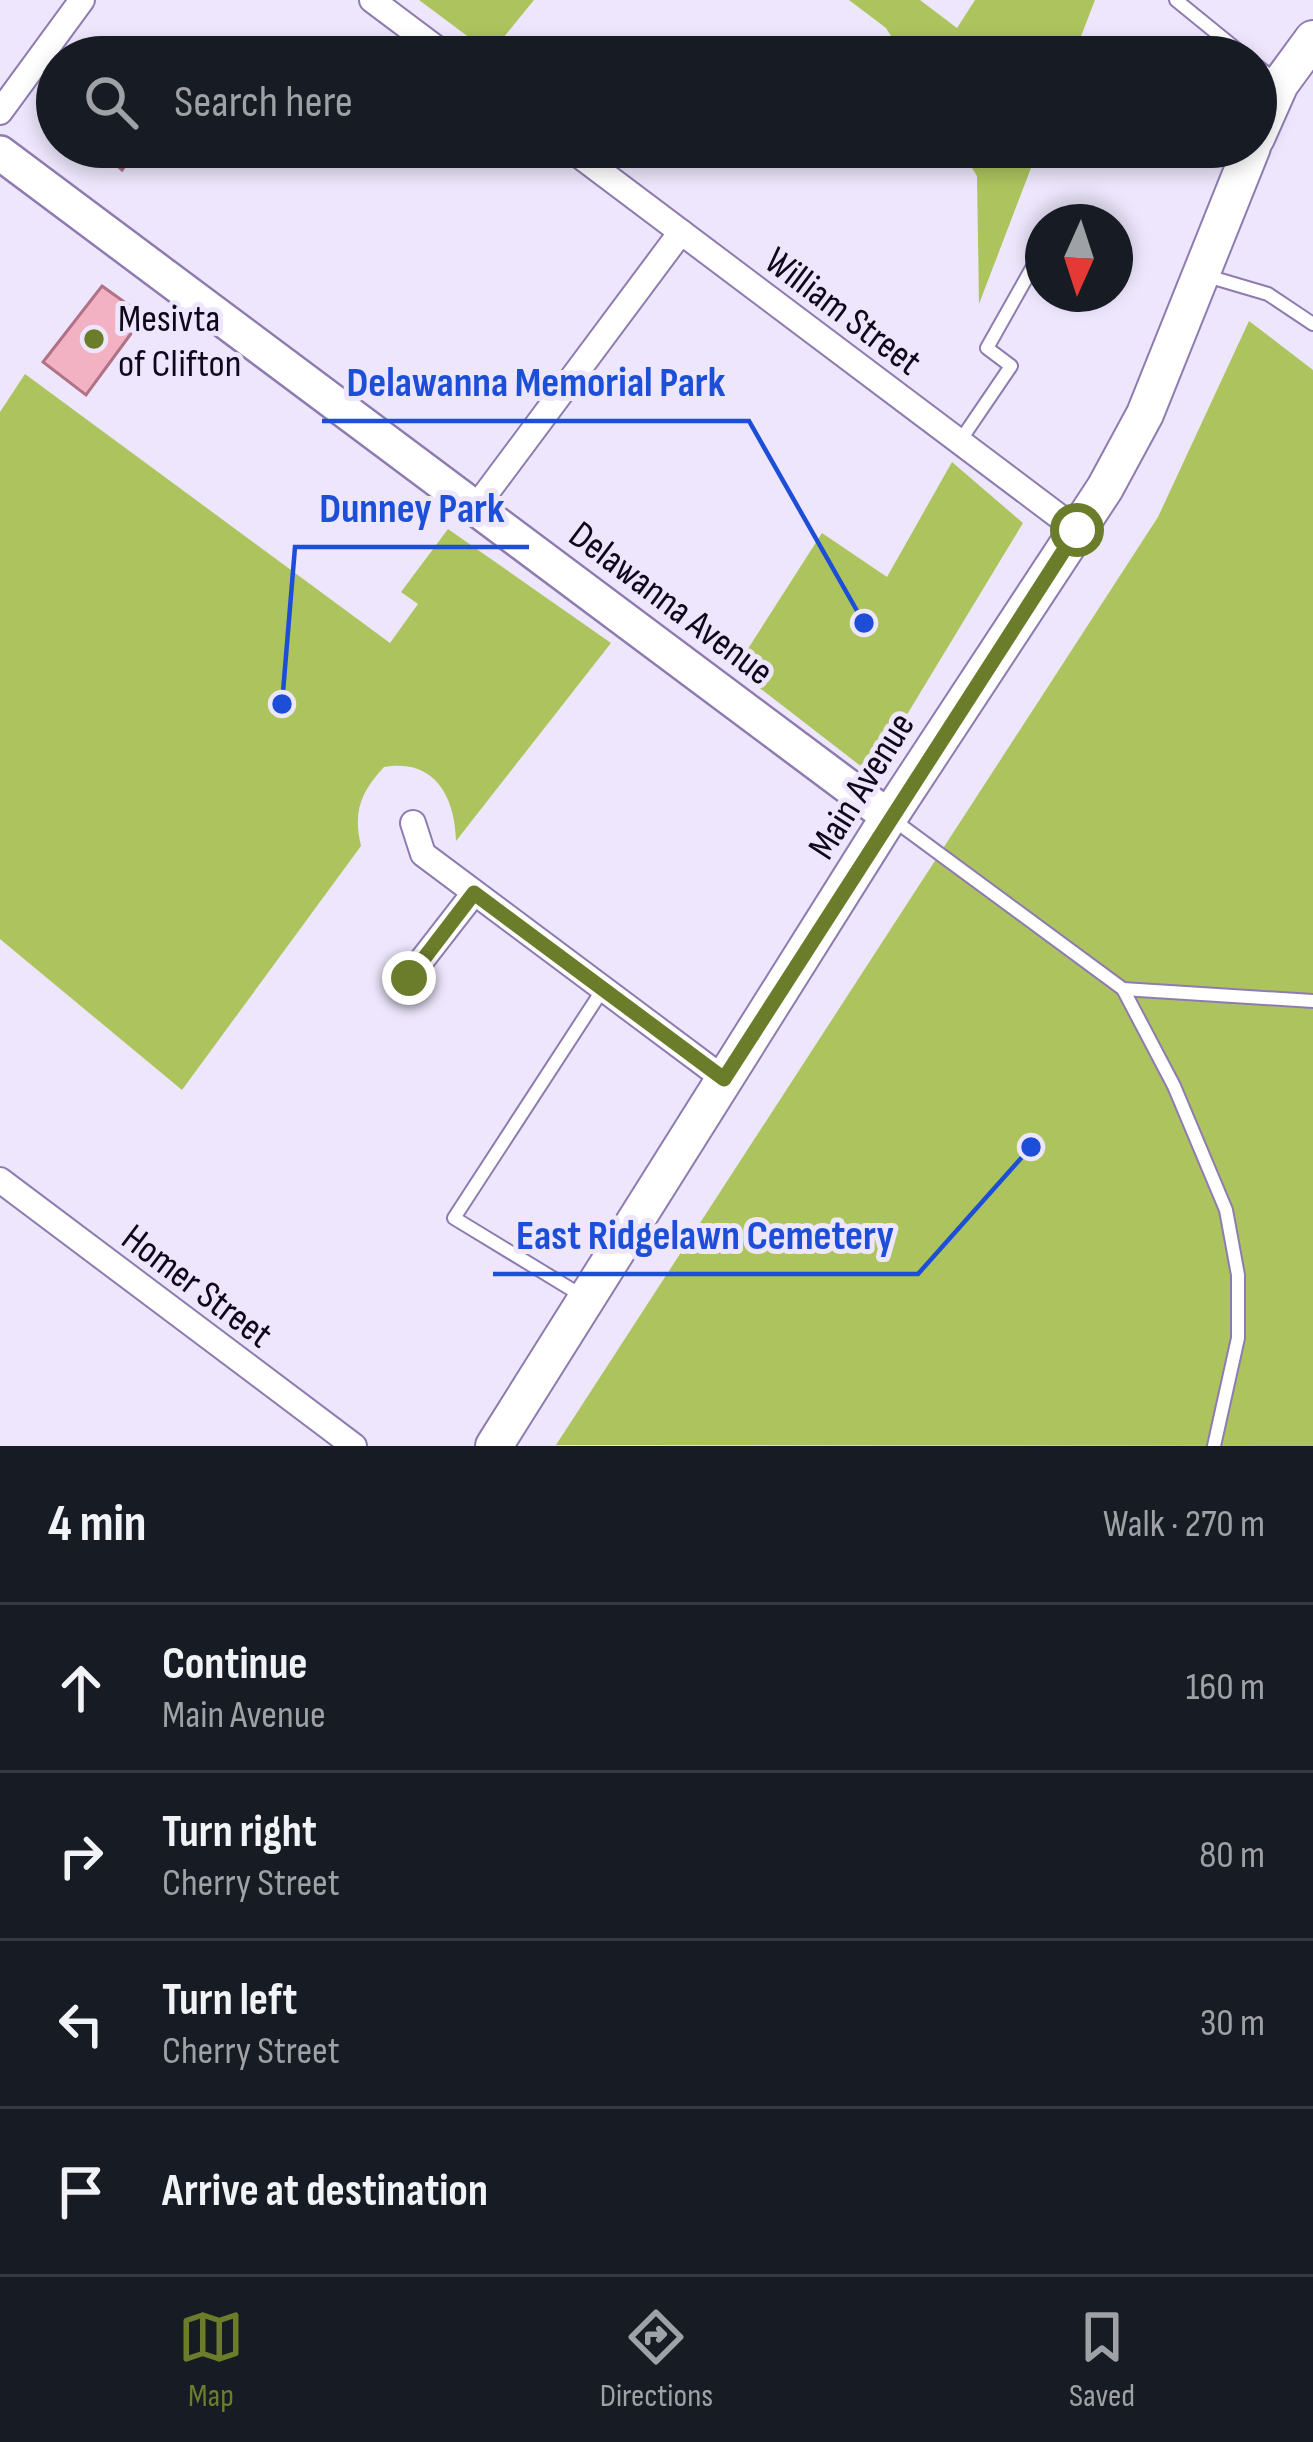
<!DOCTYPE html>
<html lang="en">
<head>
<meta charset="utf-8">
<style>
	:root { --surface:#171b24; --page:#20242c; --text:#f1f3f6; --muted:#9ea1a6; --line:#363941; --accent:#6b7c2b }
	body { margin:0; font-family:"Sofia Sans Condensed",sans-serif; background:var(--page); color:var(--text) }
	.compass { position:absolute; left:1025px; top:204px; width:108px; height:108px; border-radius:50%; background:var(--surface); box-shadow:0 6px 18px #0003; rotate:183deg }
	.stop { position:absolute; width:36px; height:36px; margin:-27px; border:9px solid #6b7c2b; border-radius:50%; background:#fff }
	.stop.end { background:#6b7c2b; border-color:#fff; box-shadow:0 3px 12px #0008 }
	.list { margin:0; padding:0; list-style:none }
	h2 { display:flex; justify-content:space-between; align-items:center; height:156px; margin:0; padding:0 48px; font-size:51px }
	h2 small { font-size:39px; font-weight:400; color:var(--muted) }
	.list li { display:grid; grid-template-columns:78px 1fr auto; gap:36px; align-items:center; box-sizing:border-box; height:168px; padding:0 48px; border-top:3px solid var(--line) }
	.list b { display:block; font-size:45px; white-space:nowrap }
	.list p { margin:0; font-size:39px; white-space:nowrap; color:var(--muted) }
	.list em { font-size:39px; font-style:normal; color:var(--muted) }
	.icon { flex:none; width:66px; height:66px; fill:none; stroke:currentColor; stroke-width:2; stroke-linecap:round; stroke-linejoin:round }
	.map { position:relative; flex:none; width:1313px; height:1446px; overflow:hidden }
	.search { position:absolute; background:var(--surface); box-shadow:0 6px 18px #0003; left:36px; right:36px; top:36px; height:132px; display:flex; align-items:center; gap:30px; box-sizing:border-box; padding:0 42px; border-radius:66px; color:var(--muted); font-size:45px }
	.sheet { height:828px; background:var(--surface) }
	nav { display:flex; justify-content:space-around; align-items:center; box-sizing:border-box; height:168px; border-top:3px solid var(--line); background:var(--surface); font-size:33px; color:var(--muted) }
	nav a { display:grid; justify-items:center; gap:6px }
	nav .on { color:var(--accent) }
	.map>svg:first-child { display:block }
</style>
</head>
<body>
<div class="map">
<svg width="1313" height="1446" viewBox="0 0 1313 1446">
	<rect width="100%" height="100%" fill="#ede6fc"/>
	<g fill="#adc45e">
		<path d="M419 0H534L499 43 486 50Z"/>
		<path d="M849 0H920L957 28 975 0H1095L1073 57H904L886 28Z"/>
		<path d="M959 147H1039L979 304 977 176Z"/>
		<path d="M1249 321 1313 370V1446L556 1445 1158 517Z"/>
		<path d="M25 374 390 643 418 604 401 592 448 529 611 643 456 841C455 797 435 758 384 767 360 793 353 812 361 846L182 1090 0 939V412Z"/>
		<path d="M952 462 1023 523 871 774 735 669 822 533 887 577Z"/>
	</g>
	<g fill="#f3b2c4" stroke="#af7385" stroke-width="3">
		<path d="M97 147H139L122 170Z"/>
		<path d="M102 286 144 316 86 395 43 362Z"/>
	</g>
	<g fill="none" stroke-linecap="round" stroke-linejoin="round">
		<g stroke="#8e7cb0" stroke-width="16">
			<g id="lane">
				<path d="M1176 0 1246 57"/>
				<path d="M1256 65 1279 83"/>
				<path d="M1207 276 1268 294 1313 324"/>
				<path d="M960 441 1011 366 987 348 1036 261"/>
				<path d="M895 821 1123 989 1174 1086 1226 1210 1238 1275V1338L1214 1446"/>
				<path d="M1123 989 1313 1001"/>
				<path d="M584 1297 454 1218 603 989"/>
			</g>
		</g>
		<g stroke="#8e7cb0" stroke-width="28">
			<g id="street">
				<path d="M372 0 448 57"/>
				<path d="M0 112 82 0"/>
				<path d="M568 147 1077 530"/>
				<path d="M476 507 681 232"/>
				<path d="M413 823 423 854 724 1079"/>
				<path d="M408 978 474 893"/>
				<path d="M0 1180 354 1446"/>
			</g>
		</g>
		<g stroke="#8e7cb0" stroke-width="38">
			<path id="secondary" d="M0 153 889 817"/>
		</g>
		<g stroke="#8e7cb0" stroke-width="40">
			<g id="primary">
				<path d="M1256 138 1280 84 1313 39"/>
				<path d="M494 1446 889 817 1105 488 1145 414 1252 147"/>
			</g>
		</g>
		<use href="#lane" stroke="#fff" stroke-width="12"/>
		<use href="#street" stroke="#fff" stroke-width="24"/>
		<use href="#secondary" stroke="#fff" stroke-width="33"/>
		<use href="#primary" stroke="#fff" stroke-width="36"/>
	</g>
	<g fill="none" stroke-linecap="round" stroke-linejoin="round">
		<path stroke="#6b7c2b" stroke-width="15" d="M409 978 474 893 724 1079 1077 530"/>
	</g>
	<circle fill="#6b7c2b" stroke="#ede6fc" stroke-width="4.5" cx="94" cy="339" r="12"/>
	<g text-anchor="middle" stroke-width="10" stroke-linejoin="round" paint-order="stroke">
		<g font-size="39" fill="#0f081a" stroke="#ede6fc">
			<text transform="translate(844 310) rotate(37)" y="14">William Street</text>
			<text transform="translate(672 602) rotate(37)" y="14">Delawanna Avenue</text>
			<text transform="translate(860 785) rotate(-58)" y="14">Main Avenue</text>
			<text transform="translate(198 1285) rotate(37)" y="14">Homer Street</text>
		</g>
		<g font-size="39" fill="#0f081a" stroke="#ede6fc" text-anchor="start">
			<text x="118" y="331">Mesivta<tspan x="118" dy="45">of Clifton</tspan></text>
		</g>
	</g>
	<path fill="none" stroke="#1d4ed8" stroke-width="4.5" d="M864 623L749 421H322M282 704L295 547H529M1031 1147L918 1274H493"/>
	<g fill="#1d4ed8" stroke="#ede6fc" stroke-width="4.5">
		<circle cx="864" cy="623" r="12"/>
		<circle cx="282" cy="704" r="12"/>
		<circle cx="1031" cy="1147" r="12"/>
	</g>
	<g font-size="42" text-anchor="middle" font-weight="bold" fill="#1d4ed8" stroke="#ede6fc" stroke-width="10" stroke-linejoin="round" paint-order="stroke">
		<text x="536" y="396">Delawanna Memorial Park</text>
		<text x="412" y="522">Dunney Park</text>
		<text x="705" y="1249">East Ridgelawn Cemetery</text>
	</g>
</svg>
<svg class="compass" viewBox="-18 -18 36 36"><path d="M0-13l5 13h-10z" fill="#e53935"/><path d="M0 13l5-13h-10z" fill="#9ea1a6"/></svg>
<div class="stop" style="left:1077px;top:530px"></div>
<div class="stop end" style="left:409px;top:978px"></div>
<div class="search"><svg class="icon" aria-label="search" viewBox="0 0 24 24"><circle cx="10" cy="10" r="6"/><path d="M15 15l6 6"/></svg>Search here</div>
</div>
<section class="sheet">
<h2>4 min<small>Walk · 270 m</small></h2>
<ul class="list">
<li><svg class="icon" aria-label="ahead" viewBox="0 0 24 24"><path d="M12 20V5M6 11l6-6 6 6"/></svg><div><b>Continue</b><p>Main Avenue</p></div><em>160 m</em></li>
<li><svg class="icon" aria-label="right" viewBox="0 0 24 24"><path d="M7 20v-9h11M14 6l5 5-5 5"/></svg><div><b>Turn right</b><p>Cherry Street</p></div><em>80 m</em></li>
<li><svg class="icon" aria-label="left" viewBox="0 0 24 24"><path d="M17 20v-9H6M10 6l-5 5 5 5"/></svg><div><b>Turn left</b><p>Cherry Street</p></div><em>30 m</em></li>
<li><svg class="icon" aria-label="arrive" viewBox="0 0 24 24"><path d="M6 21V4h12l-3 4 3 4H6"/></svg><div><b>Arrive at destination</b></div></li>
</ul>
</section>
<nav>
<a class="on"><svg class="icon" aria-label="map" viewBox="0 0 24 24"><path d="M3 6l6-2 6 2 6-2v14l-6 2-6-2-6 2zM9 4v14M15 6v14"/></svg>Map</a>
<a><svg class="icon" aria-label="directions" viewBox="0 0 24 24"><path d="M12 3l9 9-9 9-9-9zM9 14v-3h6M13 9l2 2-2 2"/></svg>Directions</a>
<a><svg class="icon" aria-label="saved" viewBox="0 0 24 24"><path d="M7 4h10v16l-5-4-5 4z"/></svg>Saved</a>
</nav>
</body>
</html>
